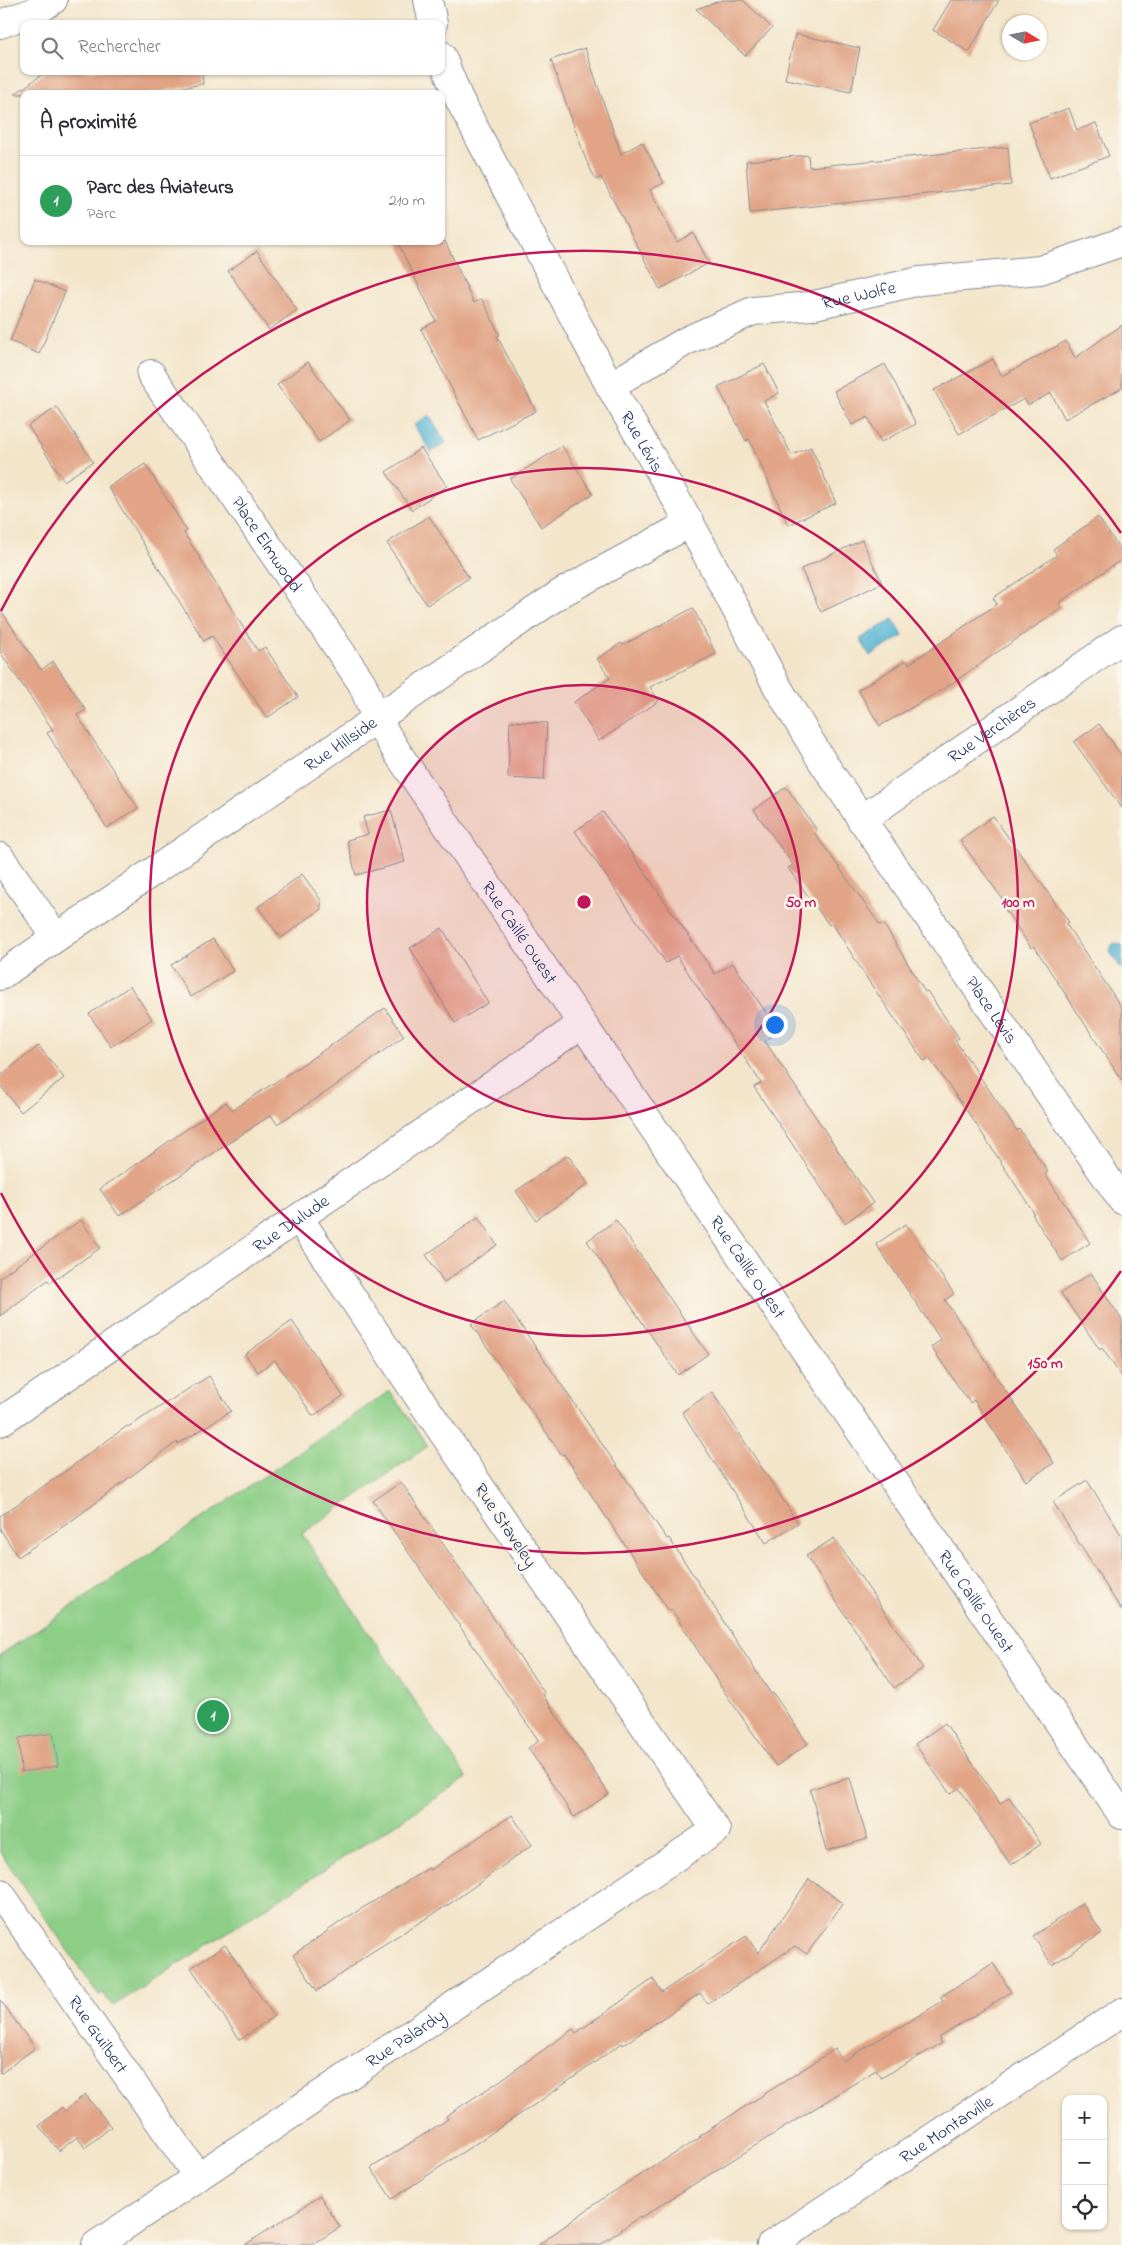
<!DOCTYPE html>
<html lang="fr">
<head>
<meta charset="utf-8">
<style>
	:root { --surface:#fff; --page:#f2f2f3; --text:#2b2b33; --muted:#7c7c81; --line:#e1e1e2; --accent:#ea580c }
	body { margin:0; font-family:"Indie Flower",sans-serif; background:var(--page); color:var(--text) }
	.controls { position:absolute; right:15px; bottom:15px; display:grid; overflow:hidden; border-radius:10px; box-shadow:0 1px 4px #0004 }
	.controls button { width:45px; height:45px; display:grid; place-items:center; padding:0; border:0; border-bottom:1px solid var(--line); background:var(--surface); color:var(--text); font:25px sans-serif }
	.compass { position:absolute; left:1002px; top:15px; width:45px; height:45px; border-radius:50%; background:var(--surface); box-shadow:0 1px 4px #0004; rotate:100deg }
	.you { position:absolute; left:774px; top:1024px; width:18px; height:18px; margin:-12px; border:4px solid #fff; border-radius:50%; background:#1a73e8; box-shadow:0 0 0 8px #1a73e833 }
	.badge { display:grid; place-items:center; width:32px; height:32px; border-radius:50%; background:var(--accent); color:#fff; font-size:16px; font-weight:700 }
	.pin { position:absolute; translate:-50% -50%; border:2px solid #fff; box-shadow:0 1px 5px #0006 }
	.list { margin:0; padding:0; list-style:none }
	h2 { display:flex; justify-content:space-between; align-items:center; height:65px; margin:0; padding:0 20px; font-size:21px }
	h2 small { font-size:16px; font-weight:400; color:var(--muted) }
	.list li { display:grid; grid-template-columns:32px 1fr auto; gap:15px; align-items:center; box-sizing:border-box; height:90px; padding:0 20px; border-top:1px solid var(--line) }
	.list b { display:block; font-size:19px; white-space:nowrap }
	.list p { margin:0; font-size:16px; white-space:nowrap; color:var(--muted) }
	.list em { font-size:16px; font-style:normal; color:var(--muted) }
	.icon { flex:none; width:28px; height:28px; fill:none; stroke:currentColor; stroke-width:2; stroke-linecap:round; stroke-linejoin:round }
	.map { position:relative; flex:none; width:1122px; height:2245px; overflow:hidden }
	.search { position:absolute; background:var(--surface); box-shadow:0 1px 4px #0004; left:20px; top:20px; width:425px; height:55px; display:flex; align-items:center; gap:12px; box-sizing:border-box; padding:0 18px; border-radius:10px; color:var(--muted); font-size:19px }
	.panel { position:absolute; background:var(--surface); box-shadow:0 1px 4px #0004; left:20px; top:90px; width:425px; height:155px; border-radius:10px }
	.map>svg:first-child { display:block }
</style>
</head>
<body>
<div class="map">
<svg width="1122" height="2245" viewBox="0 0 1122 2245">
	<rect width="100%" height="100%" fill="#fbf7ec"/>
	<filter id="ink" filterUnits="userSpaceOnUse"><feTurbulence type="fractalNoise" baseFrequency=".02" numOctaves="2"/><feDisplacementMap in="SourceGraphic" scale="10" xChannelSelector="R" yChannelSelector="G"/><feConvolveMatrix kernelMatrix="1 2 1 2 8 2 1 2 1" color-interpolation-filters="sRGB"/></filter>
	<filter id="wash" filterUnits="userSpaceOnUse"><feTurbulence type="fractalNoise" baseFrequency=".0096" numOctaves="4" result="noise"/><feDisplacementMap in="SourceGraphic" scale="20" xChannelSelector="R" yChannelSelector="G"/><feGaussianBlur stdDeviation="1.12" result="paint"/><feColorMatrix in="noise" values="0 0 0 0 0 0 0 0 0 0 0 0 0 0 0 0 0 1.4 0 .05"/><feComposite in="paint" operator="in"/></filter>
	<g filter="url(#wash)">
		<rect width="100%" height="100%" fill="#f3e5ca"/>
		<path fill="#8cce86" stroke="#547e72" d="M390 1391 428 1446 302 1534 467 1778 113 2006 103 1993 99 1996 0 1852V1655Z"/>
		<g fill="#56b5d4" stroke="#387299">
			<path d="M429 415 446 443 431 452 414 425Z"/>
			<path d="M893 619 903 636 870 656 860 639Z"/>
			<path d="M1116 943 1122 945V970L1109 950 1113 944Z"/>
		</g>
		<g id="blocks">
			<g fill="#e1a486">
				<path d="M722 0H743L772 28 745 56 696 9Z"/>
				<path d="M951 0H999L969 52 933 30Z"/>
				<path d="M795 34 860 48 851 92 785 79Z"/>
				<path d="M585 48 621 154 642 142 664 183 650 190 677 242 693 233 709 263 660 289 601 177 596 180 586 160 551 60Z"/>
				<path d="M47 71H202L203 84 144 94H15Z"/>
				<path d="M1069 108 1077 130 1096 123 1109 156 1050 178 1029 123Z"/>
				<path d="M1008 147 1011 185 750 213 746 161 808 155 809 167Z"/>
				<path d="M397 241H445L474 303 482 299 500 335 497 336 536 411 478 440 421 329 436 321Z"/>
				<path d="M257 251 297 310 269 330 228 271Z"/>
				<path d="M35 279 65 292 39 354 10 341Z"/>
				<path d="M1122 325V388L1065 419 1051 393 1028 405 1024 399 959 434 934 390 993 359 1002 376 1066 341 1075 358Z"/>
				<path d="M308 362 350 420 319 442 277 385Z"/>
				<path d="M764 364 779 393 764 401 792 455 811 447 836 503 788 525 749 439 746 441 718 387Z"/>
				<path d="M885 364 916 424 881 442 868 417 852 425 834 391Z"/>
				<path d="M57 407 93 462 64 481 28 426Z"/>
				<path d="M562 446 593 494 541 527 510 479Z"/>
				<path d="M421 448 447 486 412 510 386 472Z"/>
				<path d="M145 464 187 531 184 533 258 651 265 647 298 697 267 718 212 636 204 641 108 487Z"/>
				<path d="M429 516 469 578 427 605 387 543Z"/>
				<path d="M1098 517 1122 552V559L1059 603 1062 608 945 688 880 726 858 690 907 660 909 664 997 604 993 598 1057 555 1053 549Z"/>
				<path d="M862 540 882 583 821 612 801 569Z"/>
				<path d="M693 608 716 654 650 687 659 701 599 741 574 702 610 678 597 659 621 643 623 645Z"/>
				<path d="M0 609 41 670 53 661 86 710 77 715 138 808 107 828 47 733 53 730 0 652Z"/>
				<path d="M510 721 547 723 544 780 508 778Z"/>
				<path d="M1099 724 1122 756V808L1074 742Z"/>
				<path d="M786 787 817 830 814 832 880 925 883 923 925 992 927 991 959 1038 955 1040 1017 1131 1019 1129 1048 1172 1045 1174 1090 1243 1062 1261 1032 1214 1034 1213 974 1121 929 1058 924 1061 868 980 832 923 829 925 788 868 793 865 754 810Z"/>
				<path d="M391 810 405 862 356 875 347 840 368 834 363 817Z"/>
				<path d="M603 812 715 974 733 963 779 1032 765 1041 873 1203 845 1223 754 1087 761 1083 677 956 666 963 575 831Z"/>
				<path d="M993 816 1069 922 1066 924 1122 1008V1081L1034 946 1031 948 1001 903 1004 901 960 840Z"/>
				<path d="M302 874 321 900V909L281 938 258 907Z"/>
				<path d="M442 928 488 1003 455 1023 410 948Z"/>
				<path d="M213 939 233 971 191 997 171 965Z"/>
				<path d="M130 986 152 1019 111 1047 89 1014Z"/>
				<path d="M385 1008 404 1036 328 1091 277 1124 271 1115 119 1216 100 1189 226 1102 232 1110 308 1061Z"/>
				<path d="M39 1046 64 1078 21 1112 0 1085V1076Z"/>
				<path d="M568 1155 588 1184 536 1220 516 1191Z"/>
				<path d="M478 1217 497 1245 444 1282 426 1255Z"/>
				<path d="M81 1220 100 1248 50 1283 48 1280 0 1316V1277Z"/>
				<path d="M616 1220 708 1354 678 1375 587 1241Z"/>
				<path d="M906 1224 954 1294 945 1300 1054 1463 1026 1481 974 1400 970 1403 931 1347 941 1340 876 1244Z"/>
				<path d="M1091 1273 1122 1320V1377L1102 1348 1100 1350 1061 1293Z"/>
				<path d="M504 1301 667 1539 669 1538 771 1694 773 1693 808 1744 776 1766 721 1687 672 1610 669 1611 564 1454 562 1455 471 1324Z"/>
				<path d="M292 1321 343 1396 313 1416 275 1360 258 1372 245 1354Z"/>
				<path d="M209 1376 231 1411 178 1444 177 1442 74 1519 18 1557 0 1529V1516L60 1475 127 1426 128 1427Z"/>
				<path d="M712 1392 798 1523 766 1543 682 1412Z"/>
				<path d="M1087 1480 1122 1536V1611L1053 1502Z"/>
				<path d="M401 1482 545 1694 543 1695 609 1794 574 1817 528 1748 539 1741 373 1501Z"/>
				<path d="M834 1538 923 1668 894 1688 806 1556Z"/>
				<path d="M945 1723 1000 1804 1009 1797 1041 1844 1011 1865 959 1788 950 1794 915 1744Z"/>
				<path d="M53 1733 58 1766 21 1772 19 1738Z"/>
				<path d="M850 1778 867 1839 826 1851 810 1789Z"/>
				<path d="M512 1815 532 1845 451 1903 370 1953 317 1991 293 1955 346 1918 429 1868 430 1870Z"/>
				<path d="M809 1879 843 1903 807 1954 795 1946 708 2004 700 1993 623 2045 622 2043 546 2097 392 2199 371 2168 448 2119 446 2116 498 2082 573 2029 576 2033 653 1979 662 1992 746 1936 758 1953Z"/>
				<path d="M1082 1903 1102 1933 1052 1965 1033 1936Z"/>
				<path d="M225 1945 274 2016 240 2040 191 1968Z"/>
				<path d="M993 1963 1011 1992 939 2038 942 2043 881 2078 876 2070 640 2218 639 2217 600 2245H538L609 2194 700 2138 699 2136 835 2049 843 2061 943 2001 940 1997Z"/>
				<path d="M0 2000 35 2048 0 2074Z"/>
				<path d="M85 2094 111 2127 85 2148 77 2137 59 2151 39 2126 62 2107 65 2111Z"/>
				<path d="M320 2196 340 2227 312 2245H245Z"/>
			</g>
		</g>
	</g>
	<g filter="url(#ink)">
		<use href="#blocks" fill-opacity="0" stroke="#878a94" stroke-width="1"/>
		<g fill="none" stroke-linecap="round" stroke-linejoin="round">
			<g stroke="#878a94" stroke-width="30">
				<g id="minor">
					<path d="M428 0 433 24"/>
					<path d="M0 24 36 11 53 0"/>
					<path id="s1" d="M441 55 458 97 610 386 690 523 777 686 822 761 1122 1200"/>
					<path id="s2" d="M151 374 362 683 376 718 399 755 1122 1815"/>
					<path id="s3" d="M610 386 686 341 753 311 810 306 920 281 1040 270 1122 242"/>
					<path id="s4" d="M861 820 1122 639"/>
					<path d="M0 857 56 937"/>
					<path id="s5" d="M0 976 561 593 690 523"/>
					<path id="s6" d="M0 1422 582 1024"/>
					<path id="s7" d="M0 1893 198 2177"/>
					<path id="s8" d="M96 2245 716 1830 424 1405 299 1218"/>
				</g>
			</g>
			<g stroke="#878a94" stroke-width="30">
				<g id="tertiary">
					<path id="s9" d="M771 2245 1122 2012"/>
				</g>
			</g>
			<use href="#minor" stroke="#fff" stroke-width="28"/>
			<use href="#tertiary" stroke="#fff" stroke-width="28"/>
		</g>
	</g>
	<circle cx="584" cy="902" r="217" fill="#c2185b" fill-opacity=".12"/>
	<g fill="none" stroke="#c2185b" stroke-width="2.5">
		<circle cx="584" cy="902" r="217"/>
		<circle cx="584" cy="902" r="434"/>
		<path d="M1121 1271A652 652 0 0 1 1 1193M1 611A652 652 0 0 1 1121 533"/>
	</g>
	<g text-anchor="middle" stroke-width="5" stroke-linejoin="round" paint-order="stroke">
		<g font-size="18" fill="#1b2f5e" stroke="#fbf7ec">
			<text dy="6" stroke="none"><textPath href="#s3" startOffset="269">Rue Wolfe</textPath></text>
			<text dy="6" stroke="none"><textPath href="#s1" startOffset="436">Rue Lévis</textPath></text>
			<text dy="6" stroke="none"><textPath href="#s2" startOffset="206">Place Elmwood</textPath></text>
			<text dy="6" stroke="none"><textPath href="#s4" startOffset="159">Rue Verchères</textPath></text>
			<text dy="6" stroke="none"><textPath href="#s5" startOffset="412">Rue Hillside</textPath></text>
			<text dy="6" stroke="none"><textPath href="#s2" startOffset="670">Rue Caillé Ouest</textPath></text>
			<text dy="6" stroke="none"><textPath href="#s1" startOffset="1104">Place Lévis</textPath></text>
			<text dy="6" stroke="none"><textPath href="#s6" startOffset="352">Rue Dulude</textPath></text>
			<text dy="6" stroke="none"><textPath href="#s2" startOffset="1075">Rue Caillé Ouest</textPath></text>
			<text transform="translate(506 1525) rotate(56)" y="6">Rue Staveley</text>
			<text dy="6" stroke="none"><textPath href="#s2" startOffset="1480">Rue Caillé Ouest</textPath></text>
			<text dy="6" stroke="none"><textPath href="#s7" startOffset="172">Rue Guilbert</textPath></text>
			<text dy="6" stroke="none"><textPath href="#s8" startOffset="372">Rue Palardy</textPath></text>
			<text dy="6" stroke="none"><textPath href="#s9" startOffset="210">Rue Montarville</textPath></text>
		</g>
	</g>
	<circle cx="584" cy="902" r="8" fill="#c2185b" stroke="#fbf7ec" stroke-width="2.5"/>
	<g font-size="15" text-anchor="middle" font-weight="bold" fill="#c2185b" stroke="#fbf7ec" stroke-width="5" stroke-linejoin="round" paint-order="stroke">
		<text x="801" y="907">50 m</text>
		<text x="1018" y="907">100 m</text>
		<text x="1045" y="1368">150 m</text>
	</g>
</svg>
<div class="controls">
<button>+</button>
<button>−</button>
<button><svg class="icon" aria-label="locate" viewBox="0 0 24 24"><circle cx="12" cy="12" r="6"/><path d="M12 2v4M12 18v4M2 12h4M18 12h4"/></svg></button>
</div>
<svg class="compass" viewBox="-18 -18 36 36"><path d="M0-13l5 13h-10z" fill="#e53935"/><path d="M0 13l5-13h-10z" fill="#7c7c81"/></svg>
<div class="you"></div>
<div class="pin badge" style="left:213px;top:1716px;background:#2e9e5b">1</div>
<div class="search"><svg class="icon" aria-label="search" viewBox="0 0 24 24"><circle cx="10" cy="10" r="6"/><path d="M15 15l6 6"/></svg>Rechercher</div>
<section class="panel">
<h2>À proximité<small></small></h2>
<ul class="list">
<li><span class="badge" style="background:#2e9e5b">1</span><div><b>Parc des Aviateurs</b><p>Parc</p></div><em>210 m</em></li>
</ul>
</section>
</div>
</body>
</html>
